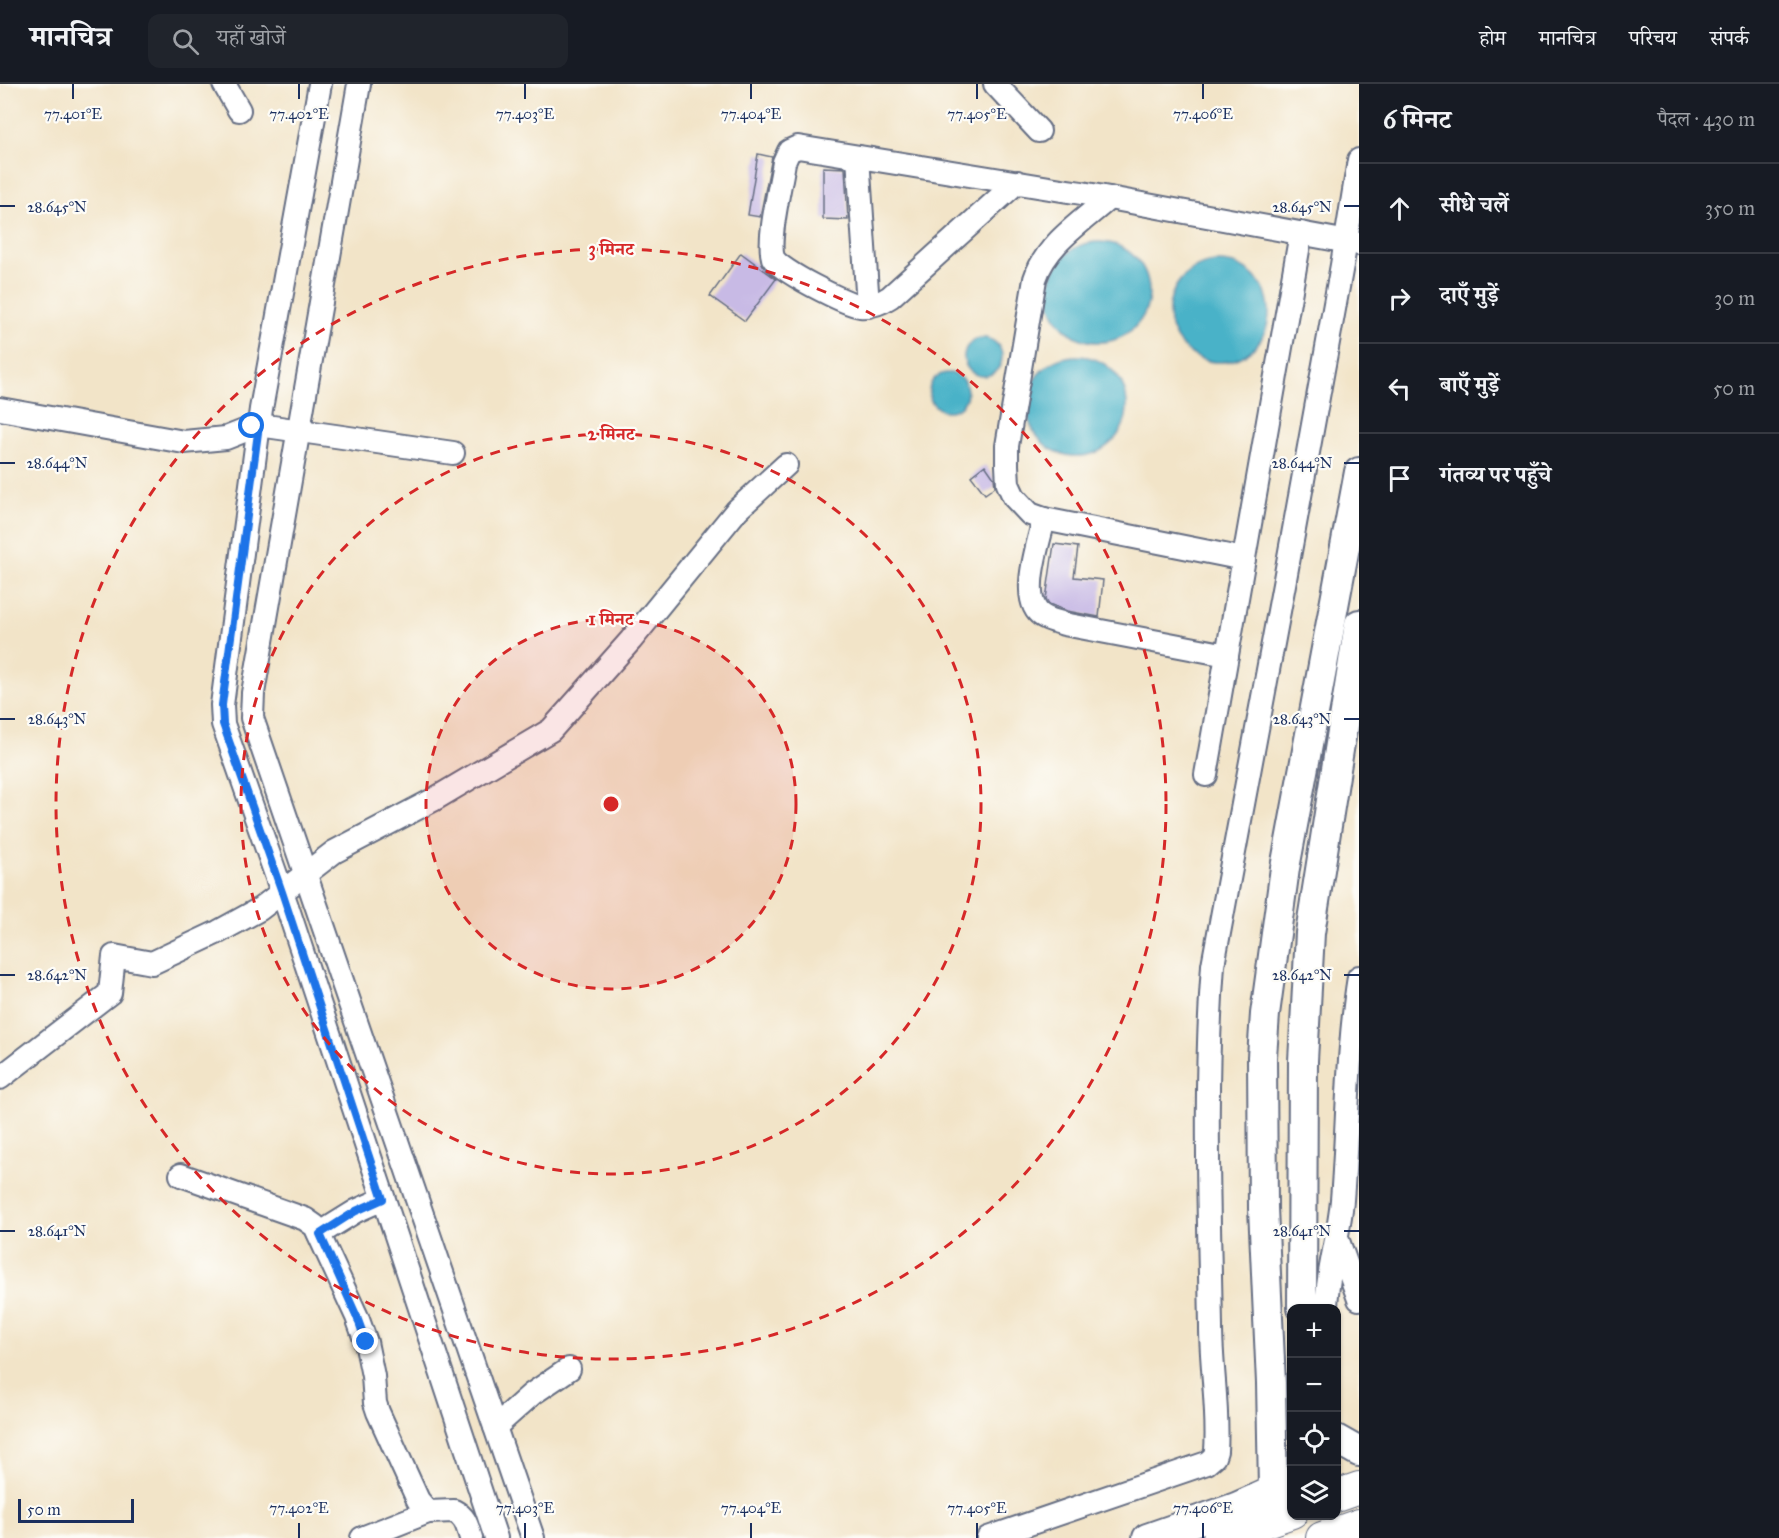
<!DOCTYPE html>
<html lang="hi">
<head>
<meta charset="utf-8">
<style>
	:root { --surface:#171b24; --page:#20242c; --text:#f1f3f6; --muted:#9ea1a6; --line:#363941 }
	body { margin:0; font-family:"IM FELL Great Primer","Noto Serif Devanagari",serif; background:var(--page); color:var(--text) }
	.controls { position:absolute; right:18px; bottom:18px; display:grid; overflow:hidden; border-radius:12px; box-shadow:0 2px 4px #0004 }
	.controls button { width:54px; height:54px; display:grid; place-items:center; padding:0; border:0; border-bottom:2px solid var(--line); background:var(--surface); color:var(--text); font:30px sans-serif }
	.scale { position:absolute; left:18px; bottom:15px; width:116px; box-sizing:border-box; padding-left:6px; border:3px solid #1b2f5e; border-top:0; font-size:16px; line-height:21px; white-space:nowrap; color:#1b2f5e; -webkit-text-stroke:4px #fdfcf7; paint-order:stroke }
	.stop { position:absolute; width:18px; height:18px; margin:-14px; border:4px solid #1a73e8; border-radius:50%; background:#fff }
	.stop.end { background:#1a73e8; border-color:#fff; box-shadow:0 2px 6px #0008 }
	.list { margin:0; padding:0; list-style:none }
	h2 { display:flex; justify-content:space-between; align-items:center; height:78px; margin:0; padding:0 24px; font-size:26px }
	h2 small { font-size:20px; font-weight:400; color:var(--muted) }
	.list li { display:grid; grid-template-columns:39px 1fr auto; gap:18px; align-items:center; box-sizing:border-box; height:90px; padding:0 24px; border-top:2px solid var(--line) }
	.list b { display:block; font-size:22px; white-space:nowrap }
	.list em { font-size:20px; font-style:normal; color:var(--muted) }
	.icon { flex:none; width:33px; height:33px; fill:none; stroke:currentColor; stroke-width:2; stroke-linecap:round; stroke-linejoin:round }
	.map { position:relative; flex:none; width:1359px; height:1454px; overflow:hidden }
	header { display:flex; align-items:center; gap:36px; box-sizing:border-box; height:84px; padding:0 30px; background:var(--surface); border-bottom:2px solid var(--line) }
	header strong { font-size:28px }
	nav { display:flex; gap:33px; margin-inline-start:auto; font-size:21px }
	.search { width:420px; height:54px; background:var(--page); display:flex; align-items:center; gap:15px; box-sizing:border-box; padding:0 21px; border-radius:12px; color:var(--muted); font-size:22px }
	main { display:flex }
	aside { flex:1; background:var(--surface) }
	.map>svg:first-child { display:block }
</style>
</head>
<body>
<header>
<strong>मानचित्र</strong>
<div class="search"><svg class="icon" aria-label="search" viewBox="0 0 24 24"><circle cx="10" cy="10" r="6"/><path d="M15 15l6 6"/></svg>यहाँ खोजें</div>
<nav><a>होम</a><a>मानचित्र</a><a>परिचय</a><a>संपर्क</a></nav>
</header>
<main>
<div class="map">
<svg width="1359" height="1454" viewBox="0 0 1359 1454">
	<rect width="100%" height="100%" fill="#fdfcf7"/>
	<filter id="ink" filterUnits="userSpaceOnUse"><feTurbulence type="fractalNoise" baseFrequency=".0167" numOctaves="2"/><feDisplacementMap in="SourceGraphic" scale="12" xChannelSelector="R" yChannelSelector="G"/><feConvolveMatrix kernelMatrix="1 2 1 2 8 2 1 2 1" color-interpolation-filters="sRGB"/></filter>
	<filter id="wash" filterUnits="userSpaceOnUse"><feTurbulence type="fractalNoise" baseFrequency=".008" numOctaves="4" result="noise"/><feDisplacementMap in="SourceGraphic" scale="24" xChannelSelector="R" yChannelSelector="G"/><feGaussianBlur stdDeviation="1.35" result="paint"/><feColorMatrix in="noise" values="0 0 0 0 0 0 0 0 0 0 0 0 0 0 0 0 0 1.4 0 .05"/><feComposite in="paint" operator="in"/></filter>
	<g filter="url(#wash)">
		<rect width="100%" height="100%" fill="#f2e4c8"/>
		<g fill="#49b2c8" stroke="#327093" stroke-width="1.5">
			<circle cx="1099" cy="208" r="50"/>
			<circle cx="1219" cy="228" r="50"/>
			<circle cx="983" cy="273" r="19"/>
			<circle cx="1077" cy="322" r="50"/>
			<circle cx="948" cy="308" r="19"/>
		</g>
		<g id="blocks">
			<g fill="#c8bae5">
				<path d="M758 70 772 73 760 133 748 131Z"/>
				<path d="M823 83 845 84 848 136 823 135Z"/>
				<path d="M741 169 776 195 745 237 710 212Z"/>
				<path d="M985 381 994 394 995 403 985 410 971 392Z"/>
				<path d="M1054 460 1078 463 1074 493 1103 496 1099 533 1067 527 1049 520 1046 515Z"/>
			</g>
		</g>
	</g>
	<g filter="url(#ink)">
		<use href="#blocks" fill-opacity="0" stroke="#666e83" stroke-width="1.5"/>
		<g fill="none" stroke-linecap="round" stroke-linejoin="round">
			<g stroke="#666e83" stroke-width="26">
				<g id="minor">
					<path d="M224 0 239 26"/>
					<path d="M320 0 261 325 222 621 223 640 288 825 496 1454"/>
					<path d="M359 0 253 609 252 634 533 1454"/>
					<path d="M995 0 1039 47"/>
					<path d="M858 73 868 222"/>
					<path d="M1017 98 890 213C881 219 872 223 860 222 846 220 778 186 773 174 767 154 781 100 784 78L789 67 798 63 1068 107 1082 109 1359 160"/>
					<path d="M1109 114C1082 138 1046 160 1035 195L1007 362V381L1008 400 1014 413 1030 430 1044 435 1244 475"/>
					<path d="M0 325 184 358 226 354 259 341 453 369"/>
					<path d="M1044 435C1039 458 1021 509 1038 528 1044 535 1056 537 1064 540L1227 571"/>
					<path d="M1206 691 1301 149"/>
					<path d="M0 994 110 909 114 872 152 879 218 848 260 825 334 768 433 716 551 646 631 556 737 426 786 381"/>
					<path d="M181 1091 305 1135 315 1142 357 1233 366 1258 373 1292 375 1319 378 1328 418 1416 428 1428 454 1427C466 1433 467 1442 471 1454"/>
					<path d="M319 1150 356 1127 383 1115"/>
					<path d="M1337 1154 1359 1215"/>
					<path d="M1326 1224C1327 1188 1339 1153 1342 1116 1348 1041 1347 968 1359 893"/>
					<path d="M495 1343 532 1310 569 1285"/>
					<path d="M362 1454 428 1428"/>
					<path d="M988 1454 1207 1379 1214 1373 1216 1367C1219 1326 1211 1284 1211 1243 1209 1123 1204 1001 1213 881L1285 495 1342 181 1359 76"/>
				</g>
			</g>
			<g stroke="#666e83" stroke-width="32">
				<g id="major">
					<path d="M1302 1224 1303 977 1310 849 1359 540"/>
					<path d="M1336 1355 1359 1368"/>
					<path d="M1273 1405 1271 1299 1263 1124 1262 973 1265 930 1285 784 1359 388"/>
					<path d="M1147 1454 1236 1423 1290 1399"/>
				</g>
			</g>
			<g stroke="#666e83" stroke-width="34">
				<g id="highway">
					<path d="M1336 1412 1359 1404"/>
					<path d="M1219 1454 1292 1428"/>
					<path d="M1322 1454 1359 1441"/>
				</g>
			</g>
			<use href="#minor" stroke="#fff" stroke-width="22"/>
			<use href="#major" stroke="#fff" stroke-width="28"/>
			<use href="#highway" stroke="#fff" stroke-width="32"/>
		</g>
	</g>
	<g fill="none" stroke-linecap="round" stroke-linejoin="round" filter="url(#ink)">
		<path stroke="#1a73e8" stroke-width="8" d="M252 342 259 341 222 621 223 640 282 808 383 1115 356 1127 320 1150 357 1233 366 1258"/>
	</g>
	<path fill="none" stroke="#1b2f5e" stroke-width="2" d="M73 0V15M299 0V15M525 0V15M751 0V15M977 0V15M1203 0V15M0 122H15M1344 122H1359M0 379H15M1344 379H1359M0 635H15M1344 635H1359M0 891H15M1344 891H1359M0 1147H15M1344 1147H1359M299 1439V1454M525 1439V1454M751 1439V1454M977 1439V1454M1203 1439V1454"/>
	<circle cx="611" cy="720" r="185" fill="#d62828" fill-opacity=".12"/>
	<g fill="none" stroke="#d62828" stroke-width="3" stroke-dasharray="10 8">
		<circle cx="611" cy="720" r="185"/>
		<circle cx="611" cy="720" r="370"/>
		<circle cx="611" cy="720" r="555"/>
	</g>
	<g font-size="15" text-anchor="middle" fill="#1b2f5e" stroke="#fdfcf7" stroke-width="4.5" stroke-linejoin="round" paint-order="stroke">
		<text x="73" y="35">77.401°E</text>
		<text x="299" y="35">77.402°E</text>
		<text x="525" y="35">77.403°E</text>
		<text x="751" y="35">77.404°E</text>
		<text x="977" y="35">77.405°E</text>
		<text x="1203" y="35">77.406°E</text>
		<text x="57" y="128">28.645°N</text>
		<text x="1302" y="128">28.645°N</text>
		<text x="57" y="384">28.644°N</text>
		<text x="1302" y="384">28.644°N</text>
		<text x="57" y="640">28.643°N</text>
		<text x="1302" y="640">28.643°N</text>
		<text x="57" y="896">28.642°N</text>
		<text x="1302" y="896">28.642°N</text>
		<text x="57" y="1152">28.641°N</text>
		<text x="1302" y="1152">28.641°N</text>
		<text x="299" y="1429">77.402°E</text>
		<text x="525" y="1429">77.403°E</text>
		<text x="751" y="1429">77.404°E</text>
		<text x="977" y="1429">77.405°E</text>
		<text x="1203" y="1429">77.406°E</text>
	</g>
	<circle cx="611" cy="720" r="9" fill="#d62828" stroke="#fdfcf7" stroke-width="3"/>
	<g font-size="18" text-anchor="middle" font-weight="bold" fill="#d62828" stroke="#fdfcf7" stroke-width="4.5" stroke-linejoin="round" paint-order="stroke">
		<text x="611" y="171">3 मिनट</text>
		<text x="611" y="356">2 मिनट</text>
		<text x="611" y="541">1 मिनट</text>
	</g>
</svg>
<div class="controls">
<button>+</button>
<button>−</button>
<button><svg class="icon" aria-label="locate" viewBox="0 0 24 24"><circle cx="12" cy="12" r="6"/><path d="M12 2v4M12 18v4M2 12h4M18 12h4"/></svg></button>
<button><svg class="icon" aria-label="layers" viewBox="0 0 24 24"><path d="M12 4l9 5-9 5-9-5zM3 14l9 5 9-5"/></svg></button>
</div>
<div class="scale">50 m</div>
<div class="stop" style="left:252px;top:342px"></div>
<div class="stop end" style="left:366px;top:1258px"></div>
</div>
<aside>
<h2>6 मिनट<small>पैदल · 430 m</small></h2>
<ul class="list">
<li><svg class="icon" aria-label="ahead" viewBox="0 0 24 24"><path d="M12 20V5M6 11l6-6 6 6"/></svg><div><b>सीधे चलें</b></div><em>350 m</em></li>
<li><svg class="icon" aria-label="right" viewBox="0 0 24 24"><path d="M7 20v-9h11M14 6l5 5-5 5"/></svg><div><b>दाएँ मुड़ें</b></div><em>30 m</em></li>
<li><svg class="icon" aria-label="left" viewBox="0 0 24 24"><path d="M17 20v-9H6M10 6l-5 5 5 5"/></svg><div><b>बाएँ मुड़ें</b></div><em>50 m</em></li>
<li><svg class="icon" aria-label="arrive" viewBox="0 0 24 24"><path d="M6 21V4h12l-3 4 3 4H6"/></svg><div><b>गंतव्य पर पहुँचे</b></div></li>
</ul>
</aside>
</main>
</body>
</html>
